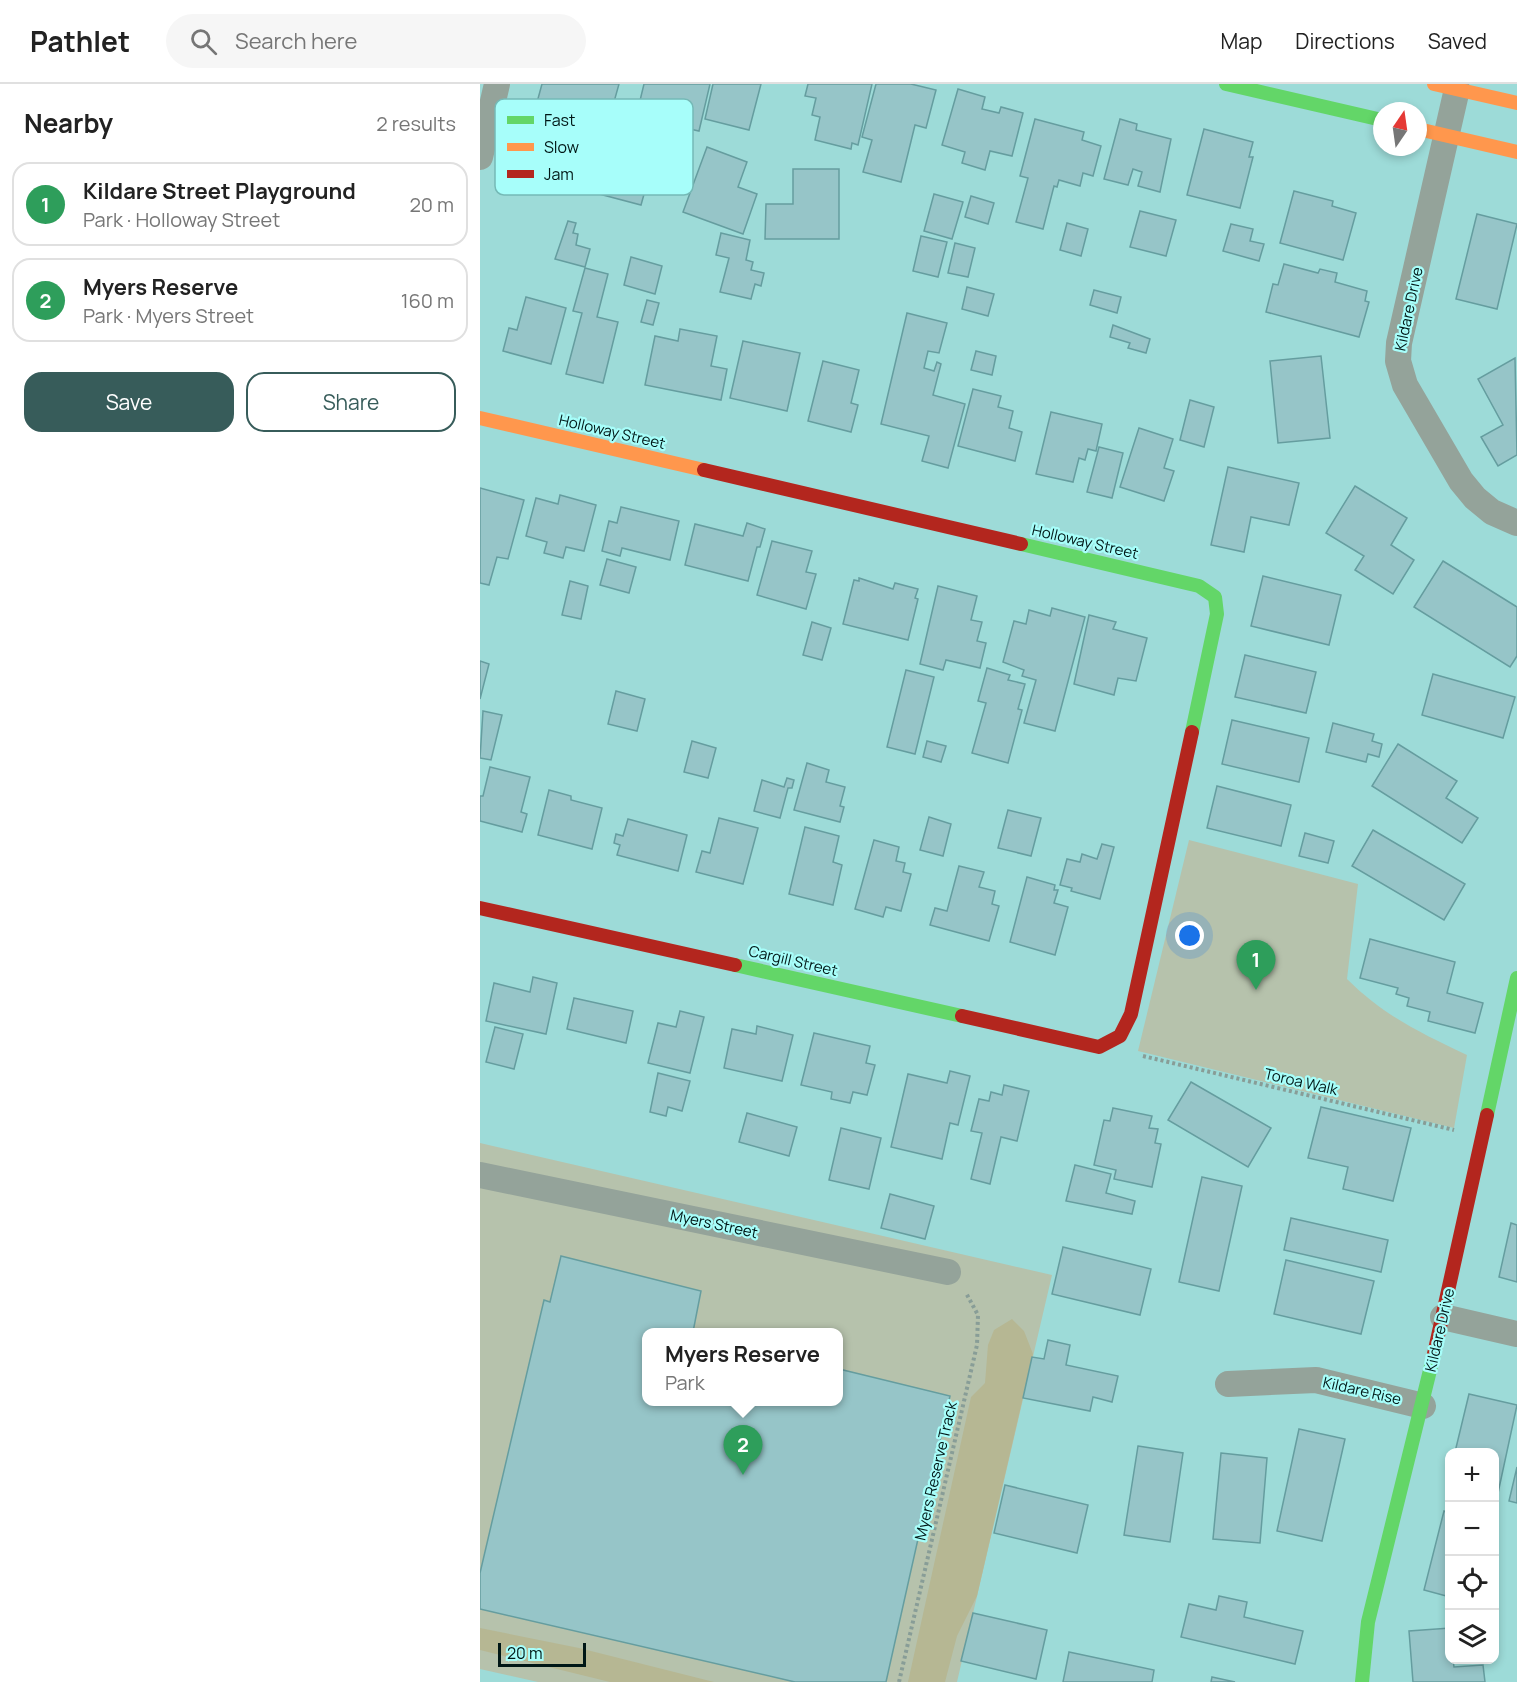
<!DOCTYPE html>
<html lang="en">
<head>
<meta charset="utf-8">
<style>
	:root { --surface:#fff; --page:#f6f6f6; --text:#222; --muted:#767676; --line:#e0e0e0; --accent:#375c5a }
	body { margin:0; font-family:Manrope,sans-serif; background:var(--page); color:var(--text) }
	.controls { position:absolute; right:18px; bottom:18px; display:grid; overflow:hidden; border-radius:12px; box-shadow:0 3px 9px #0003 }
	.controls button { width:54px; height:54px; display:grid; place-items:center; padding:0; border:0; border-bottom:2px solid var(--line); background:var(--surface); color:var(--text); font:30px sans-serif }
	.compass { position:absolute; left:893px; top:18px; width:54px; height:54px; border-radius:50%; background:var(--surface); box-shadow:0 3px 9px #0003; rotate:13deg }
	.scale { position:absolute; left:18px; bottom:15px; width:88px; box-sizing:border-box; padding-left:6px; border:3px solid #001716; border-top:0; font-size:16px; line-height:21px; white-space:nowrap; color:#001716; -webkit-text-stroke:4px #a7fefa; paint-order:stroke }
	.you { position:absolute; left:710px; top:852px; width:21px; height:21px; margin:-15px; border:4px solid #fff; border-radius:50%; background:#1a73e8; box-shadow:0 0 0 9px #1a73e833 }
	.badge { display:grid; place-items:center; width:39px; height:39px; border-radius:50%; background:var(--accent); color:#fff; font-size:20px; font-weight:700 }
	.pin { position:absolute; translate:-50% -50px; filter:drop-shadow(0 2px 3px #0008) }
	.pin::after { content:''; position:absolute; top:32px; width:21px; height:18px; background:inherit; clip-path:polygon(0 0,100% 0,50% 100%) }
	.popup { position:absolute; left:162px; top:1244px; width:201px; height:78px; box-sizing:border-box; display:grid; place-content:center; border-radius:12px; background:var(--surface); filter:drop-shadow(0 2px 4px #0005); font-size:20px; white-space:nowrap; color:var(--muted) }
	.popup b { font-size:22px; color:var(--text) }
	.popup::after { content:''; position:absolute; left:50%; top:100%; margin-left:-12px; border:12px solid transparent; border-top-color:var(--surface) }
	.list { margin:0; padding:0; list-style:none }
	h2 { display:flex; justify-content:space-between; align-items:center; height:78px; margin:0; padding:0 24px; font-size:26px }
	h2 small { font-size:20px; font-weight:400; color:var(--muted) }
	.list li { display:grid; grid-template-columns:39px 1fr auto; gap:18px; align-items:center; box-sizing:border-box; height:84px; margin:0 12px 12px; padding:0 12px; border:2px solid var(--line); border-radius:18px }
	.list b { display:block; font-size:22px; white-space:nowrap }
	.list p { margin:0; font-size:20px; white-space:nowrap; color:var(--muted) }
	.list em { font-size:20px; font-style:normal; color:var(--muted) }
	.actions { display:flex; gap:12px; padding:18px 24px }
	.actions a { flex:1; padding:14px 0; border:2px solid var(--accent); border-radius:18px; text-align:center; font-size:21px; color:var(--accent) }
	.actions .main { background:var(--accent); color:#fff }
	.icon { flex:none; width:33px; height:33px; fill:none; stroke:currentColor; stroke-width:2; stroke-linecap:round; stroke-linejoin:round }
	.map { position:relative; flex:none; width:1037px; height:1598px; overflow:hidden }
	header { display:flex; align-items:center; gap:36px; box-sizing:border-box; height:84px; padding:0 30px; background:var(--surface); border-bottom:2px solid var(--line) }
	header strong { font-size:28px }
	nav { display:flex; gap:33px; margin-inline-start:auto; font-size:21px }
	.search { width:420px; height:54px; background:var(--page); display:flex; align-items:center; gap:15px; box-sizing:border-box; padding:0 21px; border-radius:33px; color:var(--muted); font-size:22px }
	main { display:flex }
	aside { flex:1; background:var(--surface) }
	.map>svg:first-child { display:block }
</style>
</head>
<body>
<header>
<strong>Pathlet</strong>
<div class="search"><svg class="icon" aria-label="search" viewBox="0 0 24 24"><circle cx="10" cy="10" r="6"/><path d="M15 15l6 6"/></svg>Search here</div>
<nav><a>Map</a><a>Directions</a><a>Saved</a></nav>
</header>
<main>
<aside>
<h2>Nearby<small>2 results</small></h2>
<ul class="list">
<li><span class="badge" style="background:#2e9e5b">1</span><div><b>Kildare Street Playground</b><p>Park · Holloway Street</p></div><em>20 m</em></li>
<li><span class="badge" style="background:#2e9e5b">2</span><div><b>Myers Reserve</b><p>Park · Myers Street</p></div><em>160 m</em></li>
</ul>
<div class="actions"><a class="main">Save</a><a>Share</a></div>
</aside>
<div class="map">
<svg width="1037" height="1598" viewBox="0 0 1037 1598">
	<rect width="100%" height="100%" fill="#9ddbd8"/>
	<g fill="#b6c2ac" fill-rule="evenodd">
		<path d="M709 756 878 800 867 895C904 932 941 949 987 971L974 1044 658 967Z"/>
		<path d="M0 1059 572 1191 477 1598H58L0 1585ZM167 1248H359V1318H167Z"/>
	</g>
	<g fill="#b6b793">
		<path d="M532 1235 544 1247 553 1270 497 1512 477 1552 465 1598H428L491 1313 505 1299 508 1261 514 1246Z"/>
		<path d="M0 1544 99 1564 234 1598H130L0 1566Z"/>
	</g>
	<g fill="#96c5c8" stroke="#659d9f" stroke-width="1.5">
		<path d="M62 0H139L134 18 122 16 119 28 88 20 83 41 53 33Z"/>
		<path d="M164 0H230L219 47 156 33Z"/>
		<path d="M233 0H281L269 46 225 35Z"/>
		<path d="M328 0H392L378 61 372 59 371 65 335 56 340 33 332 31 336 14 325 12Z"/>
		<path d="M396 0H431L456 6 446 44 435 41 421 98 383 88 392 56 382 53Z"/>
		<path d="M478 5 505 13 502 25 519 29 521 23 543 29 532 72 510 67 505 86 482 79 485 68 462 61Z"/>
		<path d="M555 35 604 48 602 56 621 62 613 92 603 89 600 102 579 96 577 103 574 102 563 145 536 138 548 94 540 92Z"/>
		<path d="M640 35 657 40 656 46 691 55 680 108 658 102 662 88 653 85 648 101 624 95Z"/>
		<path d="M724 45 773 58 769 73H773L760 124 707 111Z"/>
		<path d="M78 53 173 78 161 121 66 96Z"/>
		<path d="M227 63 267 78 258 103 277 110 263 150 203 128Z"/>
		<path d="M313 85H359V155H285L286 120H313Z"/>
		<path d="M814 107 853 117 852 122 876 129 863 176 800 159Z"/>
		<path d="M454 110 483 118 472 155 444 147Z"/>
		<path d="M491 112 514 119 508 140 485 133Z"/>
		<path d="M660 127 696 136 686 172 650 163Z"/>
		<path d="M997 130 1037 140 1017 225 976 215Z"/>
		<path d="M88 137 96 139 93 149 98 150 96 161 110 165 105 183 75 175Z"/>
		<path d="M587 139 608 145 601 172 580 166Z"/>
		<path d="M751 140 773 145 770 157 784 160 779 177 743 167Z"/>
		<path d="M241 149 270 156 266 176 273 178 271 186 284 189 281 202 275 200 271 215 240 208 249 174 236 171Z"/>
		<path d="M441 152 467 158 458 193 433 187Z"/>
		<path d="M475 159 495 164 488 193 468 189Z"/>
		<path d="M151 173 182 182 175 210 144 201Z"/>
		<path d="M804 180 838 189 840 185 857 189 855 198 887 207 885 217 889 218 879 253 786 228 793 200 798 201Z"/>
		<path d="M105 184 128 190 117 233 138 238 123 299 86 290 102 229 93 227Z"/>
		<path d="M487 203 514 210 508 232 482 225Z"/>
		<path d="M614 206 641 213 637 229 610 221Z"/>
		<path d="M46 213 86 224 71 280 23 267 29 244 37 246Z"/>
		<path d="M167 216 179 219 173 241 161 238Z"/>
		<path d="M427 229 467 239 459 269 448 267 444 284 454 287 457 278 461 280 453 311 485 320 468 384 442 377 449 352 401 340Z"/>
		<path d="M633 241 670 255 666 269 648 264 650 259 630 253Z"/>
		<path d="M200 245 237 252 231 282 247 285 241 316 165 301 175 252 198 257Z"/>
		<path d="M263 257 320 269 307 327 250 314Z"/>
		<path d="M496 267 516 272 512 291 491 286Z"/>
		<path d="M841 272 850 354 798 359 790 277Z"/>
		<path d="M1035 274 1037 371 1018 382 1001 353 1023 341 998 295Z"/>
		<path d="M343 277 379 286 371 319 378 321 371 348 328 337Z"/>
		<path d="M493 305 521 312 518 323 533 327 529 344 542 348 535 377 478 362Z"/>
		<path d="M710 316 734 323 724 363 700 356Z"/>
		<path d="M571 328 622 340 616 367 608 365 605 376 599 374 593 398 556 390Z"/>
		<path d="M659 344 693 355 684 384 694 387 684 417 640 403Z"/>
		<path d="M619 363 643 369 632 414 607 408Z"/>
		<path d="M748 383 819 399 809 441 771 433 764 468 731 461Z"/>
		<path d="M875 402 927 434 911 461 934 476 913 510 875 486 884 472 846 449Z"/>
		<path d="M0 404 44 416 28 475 17 473 9 501 0 499Z"/>
		<path d="M80 411 116 421 104 467 86 463 83 474 64 469 67 458 46 452 56 414 78 420Z"/>
		<path d="M141 423 199 437 190 476 142 464 140 472 122 467 129 437 137 439Z"/>
		<path d="M267 439 285 445 280 463H277L268 497 205 481 215 440 263 452Z"/>
		<path d="M292 457 332 467 326 488 336 490 326 525 277 511Z"/>
		<path d="M127 475 156 483 149 509 120 501Z"/>
		<path d="M963 477 1037 523V572L1030 583 934 523Z"/>
		<path d="M783 492 861 511 849 561 771 542Z"/>
		<path d="M379 494 413 505 415 499 438 505 435 514 438 515 428 556 363 540 374 496 379 497Z"/>
		<path d="M90 497 108 502 101 535 82 531Z"/>
		<path d="M458 502 497 512 491 536 502 538 497 557 506 559 500 584 466 576 463 586 440 580Z"/>
		<path d="M572 524 605 533 575 647 544 639 556 596 542 592 544 586 523 578 534 537 546 540 549 526 570 532Z"/>
		<path d="M609 531 636 538 633 545 667 554 656 597 638 594 634 611 594 600Z"/>
		<path d="M332 538 351 544 342 576 323 571Z"/>
		<path d="M765 571 836 588 826 629 755 613Z"/>
		<path d="M0 577 9 580 0 615Z"/>
		<path d="M507 584 530 591 528 596 545 600 538 625 542 626 528 679 492 669 506 619 498 617Z"/>
		<path d="M426 586 454 593 435 670 407 663Z"/>
		<path d="M953 590 1035 613 1023 654 942 631Z"/>
		<path d="M136 607 165 615 157 647 128 640Z"/>
		<path d="M3 627 22 631 11 676 0 674Z"/>
		<path d="M752 636 829 654 819 698 742 680Z"/>
		<path d="M853 639 894 650 892 657 902 660 899 673 888 670 886 678 846 668Z"/>
		<path d="M212 657 236 664 228 694 204 688Z"/>
		<path d="M447 657 466 662 461 678 443 673Z"/>
		<path d="M918 660 977 697 966 714 998 734 982 759 892 702Z"/>
		<path d="M327 679 349 686 346 698 365 703 360 722 364 723 360 738 314 726Z"/>
		<path d="M10 683 50 693 41 728 47 730 42 748 0 737V712H3Z"/>
		<path d="M307 694 314 696 312 704H308L300 734 274 727 282 696 304 703Z"/>
		<path d="M737 702 811 721 801 762 727 744Z"/>
		<path d="M69 706 91 712V716L122 724 112 765 58 751Z"/>
		<path d="M528 726 561 734 551 772 518 764Z"/>
		<path d="M449 733 471 740 463 772 440 766Z"/>
		<path d="M239 734 278 744 263 800 216 788 222 767 230 769Z"/>
		<path d="M148 735 207 751 198 787 137 771 140 761 134 759 136 750 143 752Z"/>
		<path d="M325 743 359 752 353 778 362 781 353 821 309 810Z"/>
		<path d="M893 746 985 800 964 836 872 782Z"/>
		<path d="M825 749 854 757 848 779 819 772Z"/>
		<path d="M394 756 419 763 416 777 425 779 423 788 431 790 421 827 406 823 403 833 375 825Z"/>
		<path d="M622 760 634 763 620 815 591 807 592 804 580 801 587 775 600 778 602 770 617 775Z"/>
		<path d="M479 782 504 788 499 803 515 807 512 820 519 822 509 857 450 841 455 824 467 827Z"/>
		<path d="M547 793 575 801 574 806H578L574 819 588 823 575 871 530 858Z"/>
		<path d="M890 855 975 878 967 909 1003 919 995 949 948 937 950 928 927 922 929 914 916 910 918 904 880 894Z"/>
		<path d="M53 893 77 899 66 950 6 937 14 899 50 908Z"/>
		<path d="M94 914 153 927 146 959 87 945Z"/>
		<path d="M200 927 224 933 210 989 168 979 178 939 196 943Z"/>
		<path d="M277 942 313 951 302 997 244 984 252 945 276 950Z"/>
		<path d="M15 943 43 950 34 985 6 978Z"/>
		<path d="M334 949 390 962 386 979 395 981 387 1011 373 1008 370 1019 351 1015 352 1008 321 1001Z"/>
		<path d="M470 987 490 992 478 1041 470 1039 462 1075 411 1063 428 990 467 999Z"/>
		<path d="M178 989 210 997 202 1027 188 1023 186 1032 170 1028Z"/>
		<path d="M711 998 791 1044 768 1083 688 1036Z"/>
		<path d="M524 1001 549 1007 537 1057 521 1053 510 1100 491 1095 502 1049 491 1047 499 1015 509 1017 511 1008 522 1011Z"/>
		<path d="M841 1023 931 1044 913 1117 863 1105 868 1083 828 1074Z"/>
		<path d="M633 1024 672 1032 669 1044 678 1045 675 1059 681 1060 672 1103 634 1095 636 1086 614 1081 624 1036 630 1037Z"/>
		<path d="M267 1029 317 1043 309 1072 259 1058Z"/>
		<path d="M361 1044 401 1054 389 1105 349 1096Z"/>
		<path d="M595 1081 631 1090 626 1109 655 1117 652 1130 586 1117Z"/>
		<path d="M722 1093 762 1102 739 1207 699 1198Z"/>
		<path d="M410 1110 454 1122 445 1155 401 1144Z"/>
		<path d="M811 1134 908 1156 901 1188 804 1166Z"/>
		<path d="M1031 1139 1037 1141V1198L1019 1193Z"/>
		<path d="M583 1163 671 1185 660 1231 572 1210Z"/>
		<path d="M81 1172 221 1207 213 1248H167V1318H359V1285L470 1312 406 1598H315L0 1525V1489L64 1216 70 1218Z"/>
		<path d="M806 1176 894 1197 881 1250 794 1230Z"/>
		<path d="M568 1256 590 1261 586 1281 638 1292 632 1318 613 1313 610 1327 543 1314 552 1273 564 1275Z"/>
		<path d="M989 1310 1037 1321 1018 1409 1014 1408V1368H975Z"/>
		<path d="M819 1345 865 1355 842 1457 797 1447Z"/>
		<path d="M658 1362 703 1369 690 1458 644 1451Z"/>
		<path d="M741 1369 787 1374 780 1459 733 1455Z"/>
		<path d="M1037 1383V1419L1029 1417Z"/>
		<path d="M525 1401 608 1421 597 1469 514 1449Z"/>
		<path d="M964 1427 970 1429V1513L944 1506Z"/>
		<path d="M739 1512 767 1518 764 1533 823 1547 815 1580 701 1553 709 1520 736 1526Z"/>
		<path d="M493 1529 567 1546 556 1595 481 1577Z"/>
		<path d="M970 1544V1576H973L974 1583 1003 1581 1005 1598H933L929 1547Z"/>
		<path d="M589 1568 674 1586 672 1598H583Z"/>
		<path d="M732 1593 755 1598H731Z"/>
	</g>
	<g fill="none" stroke-linecap="round" stroke-linejoin="round">
		<g stroke="#889d97" stroke-width="4" stroke-dasharray="3 3" stroke-linecap="butt">
			<path d="M663 972 974 1046"/>
			<path d="M419 1598 497 1261 498 1231 486 1209"/>
		</g>
		<g stroke="#94a39a" stroke-width="26">
			<path d="M977 5 919 259 918 277 925 301 981 397 995 414 1012 428 1037 439"/>
			<path d="M0 73 17 0"/>
			<path d="M0 1091 468 1188"/>
			<path d="M963 1233 1037 1250"/>
			<path d="M748 1300 836 1296 943 1322"/>
		</g>
		<g stroke="#63d668" stroke-width="14">
			<path d="M746 0 902 36"/>
			<path d="M541 460 719 502 735 513 737 530 712 648"/>
			<path d="M255 881 482 932"/>
			<path d="M1007 1031 1037 894"/>
			<path d="M882 1598 888 1538 954 1270"/>
		</g>
		<g stroke="#ff974d" stroke-width="14">
			<path d="M954 0 1037 19"/>
			<path d="M938 45 1037 68"/>
			<path d="M0 334 224 386"/>
		</g>
		<g stroke="#b3261e" stroke-width="14">
			<path d="M224 386 541 460"/>
			<path d="M0 824 255 881"/>
			<path d="M482 932 619 963 640 952 651 930 712 648"/>
			<path d="M954 1270 1007 1031"/>
		</g>
	</g>
	<g text-anchor="middle" stroke-width="4.5" stroke-linejoin="round" paint-order="stroke">
		<g font-size="15" fill="#001716" stroke="#a7fefa">
			<text transform="translate(929 225) rotate(-78)" y="5">Kildare Drive</text>
			<text transform="translate(132 348) rotate(13)" y="5">Holloway Street</text>
			<text transform="translate(605 458) rotate(13)" y="5">Holloway Street</text>
			<text transform="translate(313 877) rotate(13)" y="5">Cargill Street</text>
			<text transform="translate(821 998) rotate(13)" y="5">Toroa Walk</text>
			<text transform="translate(234 1140) rotate(12)" y="5">Myers Street</text>
			<text transform="translate(960 1246) rotate(-77)" y="5">Kildare Drive</text>
			<text transform="translate(882 1307) rotate(13)" y="5">Kildare Rise</text>
			<text transform="translate(456 1387) rotate(-77)" y="5">Myers Reserve Track</text>
		</g>
	</g>
	<rect x="15" y="15" width="198" height="96" rx="9" fill="#a7fefa" stroke="#75b9b6" stroke-width="1.5"/>
	<rect x="27" y="32" width="27" height="8" fill="#63d668"/>
	<rect x="27" y="59" width="27" height="8" fill="#ff974d"/>
	<rect x="27" y="86" width="27" height="8" fill="#b3261e"/>
	<g font-size="16" fill="#001716">
		<text x="64" y="42">Fast</text>
		<text x="64" y="69">Slow</text>
		<text x="64" y="96">Jam</text>
	</g>
</svg>
<div class="controls">
<button>+</button>
<button>−</button>
<button><svg class="icon" aria-label="locate" viewBox="0 0 24 24"><circle cx="12" cy="12" r="6"/><path d="M12 2v4M12 18v4M2 12h4M18 12h4"/></svg></button>
<button><svg class="icon" aria-label="layers" viewBox="0 0 24 24"><path d="M12 4l9 5-9 5-9-5zM3 14l9 5 9-5"/></svg></button>
</div>
<svg class="compass" viewBox="-18 -18 36 36"><path d="M0-13l5 13h-10z" fill="#e53935"/><path d="M0 13l5-13h-10z" fill="#767676"/></svg>
<div class="scale">20 m</div>
<div class="you"></div>
<div class="pin badge" style="left:776px;top:906px;background:#2e9e5b">1</div>
<div class="pin badge" style="left:263px;top:1391px;background:#2e9e5b">2</div>
<div class="popup"><b>Myers Reserve</b>Park</div>
</div>
</main>
</body>
</html>
